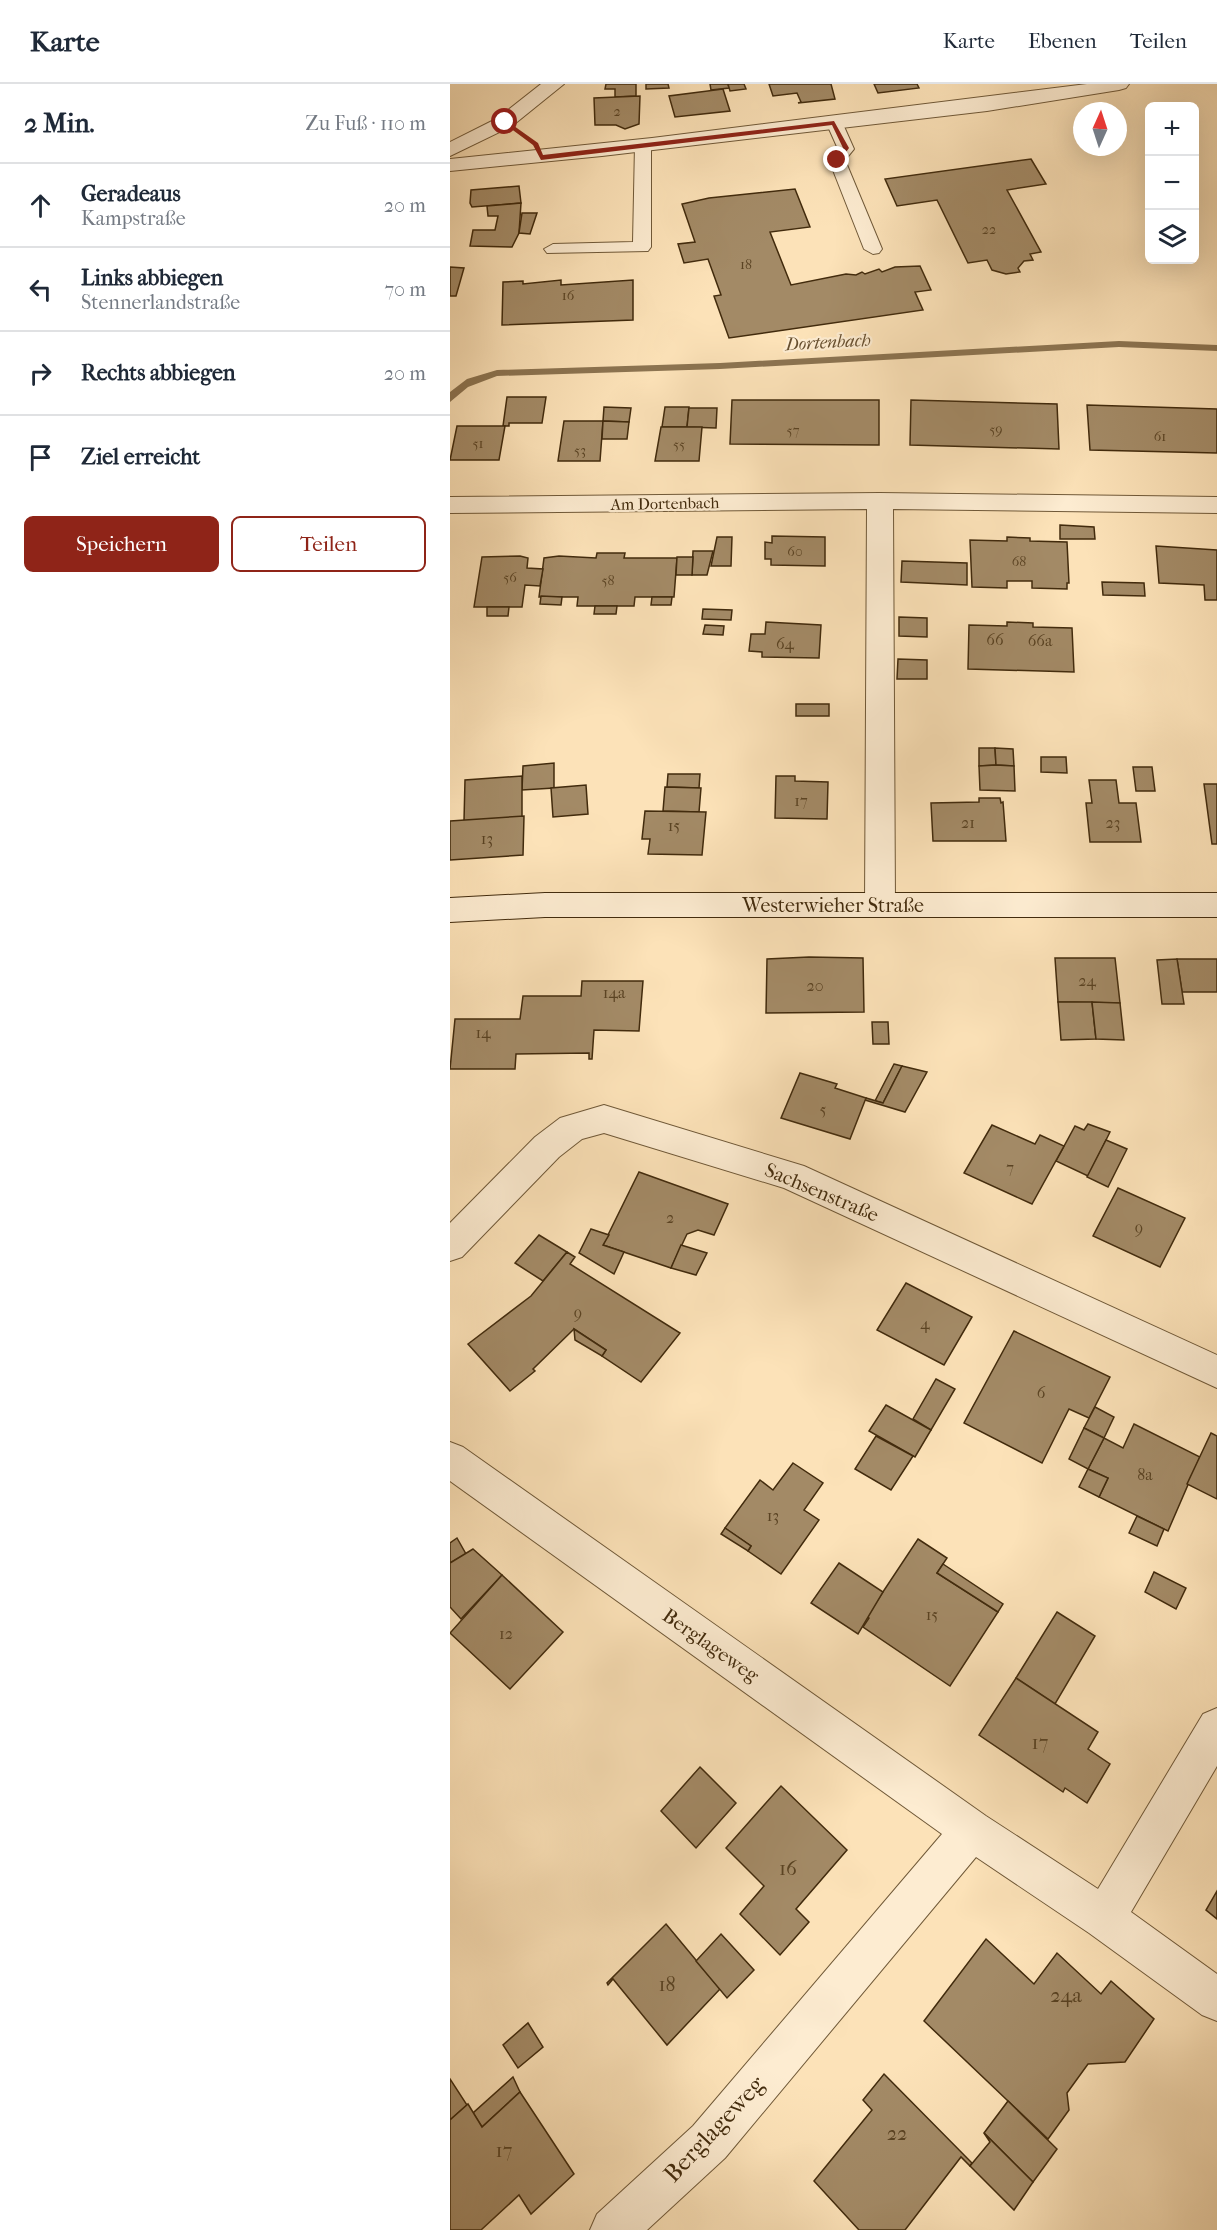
<!DOCTYPE html>
<html lang="de">
<head>
<meta charset="utf-8">
<style>
	:root { --surface:#fff; --page:#f2f2f3; --text:#1f2937; --muted:#747a83; --line:#e0e1e3; --accent:#8f2418 }
	body { margin:0; font-family:"IM FELL French Canon",serif; background:var(--page); color:var(--text) }
	.controls { position:absolute; right:18px; top:18px; display:grid; overflow:hidden; border-radius:9px; box-shadow:0 6px 24px #0002 }
	.controls button { width:54px; height:54px; display:grid; place-items:center; padding:0; border:0; border-bottom:2px solid var(--line); background:var(--surface); color:var(--text); font:30px sans-serif }
	.compass { position:absolute; left:623px; top:18px; width:54px; height:54px; border-radius:50%; background:var(--surface); box-shadow:0 6px 24px #0002; rotate:3deg }
	.stop { position:absolute; width:18px; height:18px; margin:-14px; border:4px solid #8f2418; border-radius:50%; background:#fff }
	.stop.end { background:#8f2418; border-color:#fff; box-shadow:0 2px 6px #0008 }
	.list { margin:0; padding:0; list-style:none }
	h2 { display:flex; justify-content:space-between; align-items:center; height:78px; margin:0; padding:0 24px; font-size:26px }
	h2 small { font-size:20px; font-weight:400; color:var(--muted) }
	.list li { display:grid; grid-template-columns:39px 1fr auto; gap:18px; align-items:center; box-sizing:border-box; height:84px; padding:0 24px; border-top:2px solid var(--line) }
	.list b { display:block; font-size:22px; white-space:nowrap }
	.list p { margin:0; font-size:20px; white-space:nowrap; color:var(--muted) }
	.list em { font-size:20px; font-style:normal; color:var(--muted) }
	.actions { display:flex; gap:12px; padding:18px 24px }
	.actions a { flex:1; padding:14px 0; border:2px solid var(--accent); border-radius:9px; text-align:center; font-size:21px; color:var(--accent) }
	.actions .main { background:var(--accent); color:#fff }
	.icon { flex:none; width:33px; height:33px; fill:none; stroke:currentColor; stroke-width:2; stroke-linecap:round; stroke-linejoin:round }
	.map { position:relative; flex:none; width:767px; height:2146px; overflow:hidden }
	header { display:flex; align-items:center; gap:36px; box-sizing:border-box; height:84px; padding:0 30px; background:var(--surface); border-bottom:2px solid var(--line) }
	header strong { font-size:28px }
	nav { display:flex; gap:33px; margin-inline-start:auto; font-size:21px }
	main { display:flex }
	aside { flex:1; background:var(--surface) }
	.map>svg:first-child { display:block }
</style>
</head>
<body>
<header>
<strong>Karte</strong>
<nav><a>Karte</a><a>Ebenen</a><a>Teilen</a></nav>
</header>
<main>
<aside>
<h2>2 Min.<small>Zu Fuß · 110 m</small></h2>
<ul class="list">
<li><svg class="icon" aria-label="ahead" viewBox="0 0 24 24"><path d="M12 20V5M6 11l6-6 6 6"/></svg><div><b>Geradeaus</b><p>Kampstraße</p></div><em>20 m</em></li>
<li><svg class="icon" aria-label="left" viewBox="0 0 24 24"><path d="M17 20v-9H6M10 6l-5 5 5 5"/></svg><div><b>Links abbiegen</b><p>Stennerlandstraße</p></div><em>70 m</em></li>
<li><svg class="icon" aria-label="right" viewBox="0 0 24 24"><path d="M7 20v-9h11M14 6l5 5-5 5"/></svg><div><b>Rechts abbiegen</b></div><em>20 m</em></li>
<li><svg class="icon" aria-label="arrive" viewBox="0 0 24 24"><path d="M6 21V4h12l-3 4 3 4H6"/></svg><div><b>Ziel erreicht</b></div></li>
</ul>
<div class="actions"><a class="main">Speichern</a><a>Teilen</a></div>
</aside>
<div class="map">
<svg width="767" height="2146" viewBox="0 0 767 2146">
	<rect width="100%" height="100%" fill="#fce2b8"/>
	<filter id="stains"><feTurbulence type="fractalNoise" baseFrequency=".00333" numOctaves="4"/><feColorMatrix values="0 0 0 0 .2 0 0 0 0 .09 0 0 0 0 .02 0 0 0 .5 -.17"/></filter>
	<radialGradient id="worn" r=".72"><stop offset=".6" stop-color="#630" stop-opacity="0"/><stop offset="1" stop-color="#630" stop-opacity=".3"/></radialGradient>
	<g fill="none" stroke-linecap="round" stroke-linejoin="round">
		<path fill="#8c7451" fill-rule="evenodd" d="M669 257 767 261V267L669 263 270 285 47 292 18 303 0 318V308L17 295 47 286 270 279Z"/>
	</g>
	<g fill="#a38a66" stroke="#422b0d" stroke-width="1.5">
		<path d="M156 0H186V12L165 13V5H155Z"/>
		<path d="M196 0H218L219 4 196 5Z"/>
		<path d="M260 0H278L279 4 261 6Z"/>
		<path d="M278 0H294L296 5 280 7Z"/>
		<path d="M319 0H381L385 15 348 19 351 18 347 9 323 12Z"/>
		<path d="M424 0H467L469 4 428 9Z"/>
		<path d="M273 5 280 27 225 33 219 12Z"/>
		<path d="M190 12 189 40 175 45 166 41H145L144 14Z"/>
		<path d="M581 75 596 100 557 106 591 168 580 170 583 176 574 177 568 184 570 188 556 190 542 186 537 176 518 179 487 116 447 122 435 95Z"/>
		<path d="M69 102 71 119 22 123 20 119 21 106Z"/>
		<path d="M345 105 360 143 320 148 341 201 396 190 406 191 412 188 415 190 429 185 432 188 445 183 470 182 481 206 465 208 473 226 279 254 264 212 271 211 258 175 234 179 228 160 245 158 232 120 259 114Z"/>
		<path d="M71 119 69 149 62 163 20 162 23 146H45L48 132H38L37 122Z"/>
		<path d="M72 129H87L80 150 69 149Z"/>
		<path d="M0 183 14 184 6 212H0Z"/>
		<path d="M111 196V201L183 196V236L52 241 53 198 73 197V200Z"/>
		<path d="M57 313H96L92 339H59V342H53Z"/>
		<path d="M282 316H429V361L280 360Z"/>
		<path d="M461 316 607 320 609 365 460 361Z"/>
		<path d="M637 321 767 325V369L640 366Z"/>
		<path d="M154 323 181 324 179 338 153 337Z"/>
		<path d="M215 323H239L237 343H212Z"/>
		<path d="M239 324H267L266 344 237 343Z"/>
		<path d="M114 337H153L150 377H108Z"/>
		<path d="M153 337 179 338 177 355H152Z"/>
		<path d="M7 342H55L49 376H0Z"/>
		<path d="M211 343H252L249 377H205Z"/>
		<path d="M610 441 644 443 645 455H610Z"/>
		<path d="M322 452 375 453V482L321 481V475H315V458L322 459Z"/>
		<path d="M267 453H282L281 482H261Z"/>
		<path d="M557 453 580 454V457L617 458 619 499H617V505L582 504V497H557V504L522 503 520 456 557 457Z"/>
		<path d="M706 462 767 466V516H755L754 501 709 499Z"/>
		<path d="M243 467H263L257 491H242Z"/>
		<path d="M147 469H175L174 474H227L224 513H185L184 522H127L128 513H89L94 474 109 472 146 474Z"/>
		<path d="M70 472 78 474 77 484 93 485 90 502 75 501 72 523H24L32 473Z"/>
		<path d="M227 473H243L242 491H226Z"/>
		<path d="M452 477 517 479V501L451 498Z"/>
		<path d="M652 498 694 499 695 512 653 511Z"/>
		<path d="M91 512 112 513 111 521 90 520Z"/>
		<path d="M202 513H222L221 521H201Z"/>
		<path d="M145 522H167L166 530H144Z"/>
		<path d="M37 523H59L58 532H37Z"/>
		<path d="M253 525 282 526 281 536 252 535Z"/>
		<path d="M449 533 477 534V553L449 552Z"/>
		<path d="M316 538 371 541 369 574 312 573V568L299 567 301 550H315Z"/>
		<path d="M557 538 583 539V543L622 544 624 588 518 585 519 541 557 542Z"/>
		<path d="M255 541 274 542 273 551 253 550Z"/>
		<path d="M448 575 477 576V595H447Z"/>
		<rect x="346" y="620" width="33" height="12"/>
		<path d="M529 664H545L546 681 529 682Z"/>
		<path d="M545 664 563 665 564 682 546 681Z"/>
		<path d="M591 673H616L617 689 591 688Z"/>
		<path d="M104 679V704L72 706 73 682Z"/>
		<path d="M546 681 564 682 565 707 530 706 529 682Z"/>
		<path d="M683 683H702L705 707H686Z"/>
		<path d="M218 690H250L249 704 217 703Z"/>
		<path d="M72 692V733L14 737 15 696Z"/>
		<path d="M326 692H345V697L378 698 377 735 325 734Z"/>
		<path d="M639 696H666L669 719H686L691 758H640L636 719H642Z"/>
		<path d="M754 700H767V760H762Z"/>
		<path d="M136 701 138 730 103 733 101 704Z"/>
		<path d="M215 703 251 704 249 728 213 727Z"/>
		<path d="M529 714H550L551 719 553 718 556 757H483L481 719 529 718Z"/>
		<path d="M195 727 256 728 252 771 198 770 200 755H192Z"/>
		<path d="M74 732 73 771 0 776V737Z"/>
		<path d="M359 873 413 874 414 928 316 929 317 875Z"/>
		<path d="M605 874H665L670 919 608 918Z"/>
		<path d="M727 875H767V908H732Z"/>
		<path d="M727 875 734 920H712L707 876Z"/>
		<path d="M132 897H193L189 947 144 946 142 975H139V969L66 970 65 985H0L5 935H70L73 912H131Z"/>
		<path d="M608 918H642L646 955 611 956Z"/>
		<path d="M642 918 670 919 674 956 646 955Z"/>
		<path d="M422 938H438L439 960H423Z"/>
		<path d="M444 980 452 982 433 1019 425 1017Z"/>
		<path d="M452 982 477 988 455 1028 415 1016 416 1014 433 1019Z"/>
		<path d="M350 989 387 1000 385 1004 416 1014 400 1055 331 1034Z"/>
		<path d="M638 1040 660 1048 638 1092 606 1077 625 1042 634 1046Z"/>
		<path d="M542 1041 585 1060 590 1051 614 1062 582 1120 514 1089Z"/>
		<path d="M656 1056 677 1065 658 1103 637 1093Z"/>
		<path d="M189 1088 278 1120 264 1151 248 1146 237 1150 221 1184 153 1161Z"/>
		<path d="M668 1104 735 1134 710 1183 643 1152Z"/>
		<path d="M141 1145 159 1151 153 1161 174 1168 164 1190 129 1169Z"/>
		<path d="M89 1151 117 1168 93 1197 65 1179Z"/>
		<path d="M231 1161 257 1169 246 1191 221 1184Z"/>
		<path d="M117 1168 125 1173 120 1180 230 1249 191 1298 152 1272 156 1266 124 1245 83 1285 85 1287 60 1307 18 1260 81 1212Z"/>
		<path d="M456 1199 522 1233 494 1281 427 1246Z"/>
		<path d="M124 1245 156 1266 152 1272 125 1256Z"/>
		<path d="M564 1247 660 1293 639 1334 619 1325 592 1379 514 1339Z"/>
		<path d="M486 1295 505 1305 481 1346 463 1335Z"/>
		<path d="M436 1321 481 1346 465 1373 419 1347Z"/>
		<path d="M645 1323 664 1333 654 1354 634 1344Z"/>
		<path d="M684 1340 750 1373 718 1447 649 1413 658 1394 638 1385 654 1354 673 1364Z"/>
		<path d="M634 1344 654 1354 638 1385 619 1375Z"/>
		<path d="M761 1349 767 1352V1415L737 1400Z"/>
		<path d="M426 1352 463 1372 441 1406 405 1385Z"/>
		<path d="M343 1379 373 1399 354 1426 369 1436 331 1490 298 1467 301 1462 275 1444 310 1396 323 1406Z"/>
		<path d="M638 1385 658 1394 649 1413 629 1403Z"/>
		<path d="M687 1432 714 1445 707 1462 679 1449Z"/>
		<path d="M275 1444 301 1462 298 1467 271 1450Z"/>
		<path d="M7 1454 16 1470 0 1479V1459Z"/>
		<path d="M468 1455 497 1474 487 1489 548 1528 500 1602 413 1543 419 1534 417 1532Z"/>
		<path d="M23 1465 52 1491 11 1535 0 1523V1479Z"/>
		<path d="M389 1479 433 1508 408 1550 361 1519Z"/>
		<path d="M493 1480 553 1520 548 1528 487 1489Z"/>
		<path d="M704 1488 736 1504 726 1525 695 1508Z"/>
		<path d="M52 1491 113 1548 60 1605 0 1549Z"/>
		<path d="M607 1528 645 1552 605 1620 566 1594Z"/>
		<path d="M566 1594 648 1648 638 1665 660 1680 637 1719 615 1704 613 1708 529 1651Z"/>
		<path d="M250 1683 286 1719 246 1764 211 1727Z"/>
		<path d="M331 1702 397 1766 346 1825 359 1838 330 1871 290 1830 314 1802 276 1764Z"/>
		<path d="M767 1807V1835L756 1826Z"/>
		<path d="M216 1840 270 1905 217 1961 163 1895 158 1901 157 1899Z"/>
		<path d="M271 1850 304 1886 277 1914 246 1877Z"/>
		<path d="M536 1855 584 1900 607 1869 651 1910 661 1897 704 1935 675 1978 638 1980 617 2009 619 2026 598 2055 474 1937Z"/>
		<path d="M78 1939 93 1963 68 1984 53 1961Z"/>
		<path d="M434 1990 522 2079 520 2082 511 2073 455 2146H409L364 2097 422 2026 413 2016Z"/>
		<path d="M63 1993 70 2008 32 2043 23 2029Z"/>
		<path d="M0 1995 17 2021 0 2036Z"/>
		<path d="M70 2008 124 2090 81 2130 69 2111 31 2146H0V2036L18 2020 32 2043Z"/>
		<path d="M558 2017 607 2065 583 2098 534 2049Z"/>
		<path d="M534 2049 583 2098 564 2126 520 2082 540 2058Z"/>
	</g>
	<g fill="none" stroke-linecap="round" stroke-linejoin="round">
		<g stroke="#705938" stroke-width="2">
			<g id="lane">
				<path d="M384 33 392 38 404 65 395 76 432 165 429 169 423 170 414 165 379 76 388 65 376 38Z"/>
				<path d="M193 56 201 61V163L198 167 97 169 94 165 103 160 183 158 185 61Z"/>
			</g>
		</g>
		<g stroke="#705938" stroke-width="2">
			<g id="street">
				<path d="M91 0H114L62 42 0 72V58L48 34Z"/>
				<path d="M637 0H679L676 4 669 6 537 27 152 72 0 87V75L202 54Z"/>
				<path d="M430 409 767 413V429L443 425 445 820 441 828 430 832 419 828 415 820 417 425 0 429V413Z"/>
				<path d="M154 1021 354 1082 767 1271V1304L334 1104 154 1049 132 1055 109 1073 12 1173 0 1177V1139L85 1053 110 1034Z"/>
				<path d="M0 1358 13 1363 536 1732 648 1805 753 1630 767 1624V1682L681 1828 767 1890V1937L752 1931 639 1849 526 1773 275 2074 197 2146H140L147 2130 243 2042 492 1750 0 1397Z"/>
			</g>
		</g>
		<g stroke="#422b0d" stroke-width="2">
			<path id="secondary" d="M95 809H767V833H95L0 838V814Z"/>
		</g>
		<use href="#lane" fill="#fdecd1" fill-rule="evenodd"/>
		<use href="#street" fill="#fdecd1" fill-rule="evenodd"/>
		<use href="#secondary" fill="#fdecd1" fill-rule="evenodd"/>
	</g>
	<path fill="#8f2418" d="M57 37 88 59 93 71 384 37 399 64 389 78H385L393 64 382 41 91 76 83 61 52 38Z"/>
	<g text-anchor="middle" stroke-width="4.5" stroke-linejoin="round" paint-order="stroke">
		<g font-size="14" fill="#5a4323">
			<text x="167" y="32">2</text>
			<text x="539" y="150">22</text>
			<text x="296" y="185">18</text>
			<text x="118" y="216">16</text>
			<text x="546" y="350">59</text>
			<text x="343" y="351">57</text>
			<text x="710" y="357">61</text>
			<text x="28" y="364">51</text>
			<text x="229" y="365">55</text>
			<text x="130" y="371">53</text>
			<text x="345" y="472">60</text>
			<text x="569" y="482">68</text>
			<text x="60" y="498">56</text>
			<text x="158" y="501">58</text>
		</g>
		<g font-size="16" fill="#422b0d" stroke="#fdecd1">
			<text transform="translate(215 419) rotate(-1)" y="6">Am Dortenbach</text>
		</g>
		<g font-size="16" fill="#5a4323">
			<text x="545" y="561">66</text>
			<text x="590" y="562">66a</text>
			<text x="335" y="565">64</text>
			<text x="351" y="722">17</text>
			<text x="518" y="744">21</text>
			<text x="663" y="744">23</text>
			<text x="224" y="747">15</text>
			<text x="37" y="760">13</text>
			<text x="637" y="902">24</text>
			<text x="365" y="907">20</text>
			<text x="164" y="914">14a</text>
			<text x="33" y="954">14</text>
			<text x="373" y="1031">5</text>
			<text x="560" y="1089">7</text>
			<text x="220" y="1139">2</text>
			<text x="689" y="1149">9</text>
			<text x="128" y="1234">9</text>
			<text x="475" y="1245">4</text>
			<text x="591" y="1314">6</text>
			<text x="695" y="1396">8a</text>
			<text x="323" y="1437">13</text>
			<text x="482" y="1536">15</text>
			<text x="56" y="1555">12</text>
		</g>
		<g font-size="18" font-style="italic" fill="#674f2f" stroke="#fdecd1">
			<text transform="translate(378 258) rotate(-3)" y="6">Dortenbach</text>
		</g>
		<g font-size="20" fill="#422b0d" stroke="#fdecd1">
			<text x="383" y="828">Westerwieher Straße</text>
			<text transform="translate(372 1108) rotate(23)" y="7">Sachsenstraße</text>
			<text transform="translate(261 1561) rotate(35)" y="7">Berglageweg</text>
		</g>
		<g font-size="20" fill="#5a4323">
			<text x="590" y="1665">17</text>
			<text x="338" y="1791">16</text>
			<text x="217" y="1907">18</text>
			<text x="616" y="1918">24a</text>
			<text x="447" y="2056">22</text>
			<text x="54" y="2073">17</text>
		</g>
		<g font-size="24" fill="#422b0d" stroke="#fdecd1">
			<text transform="translate(264 2045) rotate(-47)" y="8">Berglageweg</text>
		</g>
	</g>
	<rect width="100%" height="100%" filter="url(#stains)"/>
	<rect width="100%" height="100%" fill="url(#worn)"/>
</svg>
<div class="controls">
<button>+</button>
<button>−</button>
<button><svg class="icon" aria-label="layers" viewBox="0 0 24 24"><path d="M12 4l9 5-9 5-9-5zM3 14l9 5 9-5"/></svg></button>
</div>
<svg class="compass" viewBox="-18 -18 36 36"><path d="M0-13l5 13h-10z" fill="#e53935"/><path d="M0 13l5-13h-10z" fill="#747a83"/></svg>
<div class="stop" style="left:55px;top:38px"></div>
<div class="stop end" style="left:387px;top:76px"></div>
</div>
</main>
</body>
</html>
